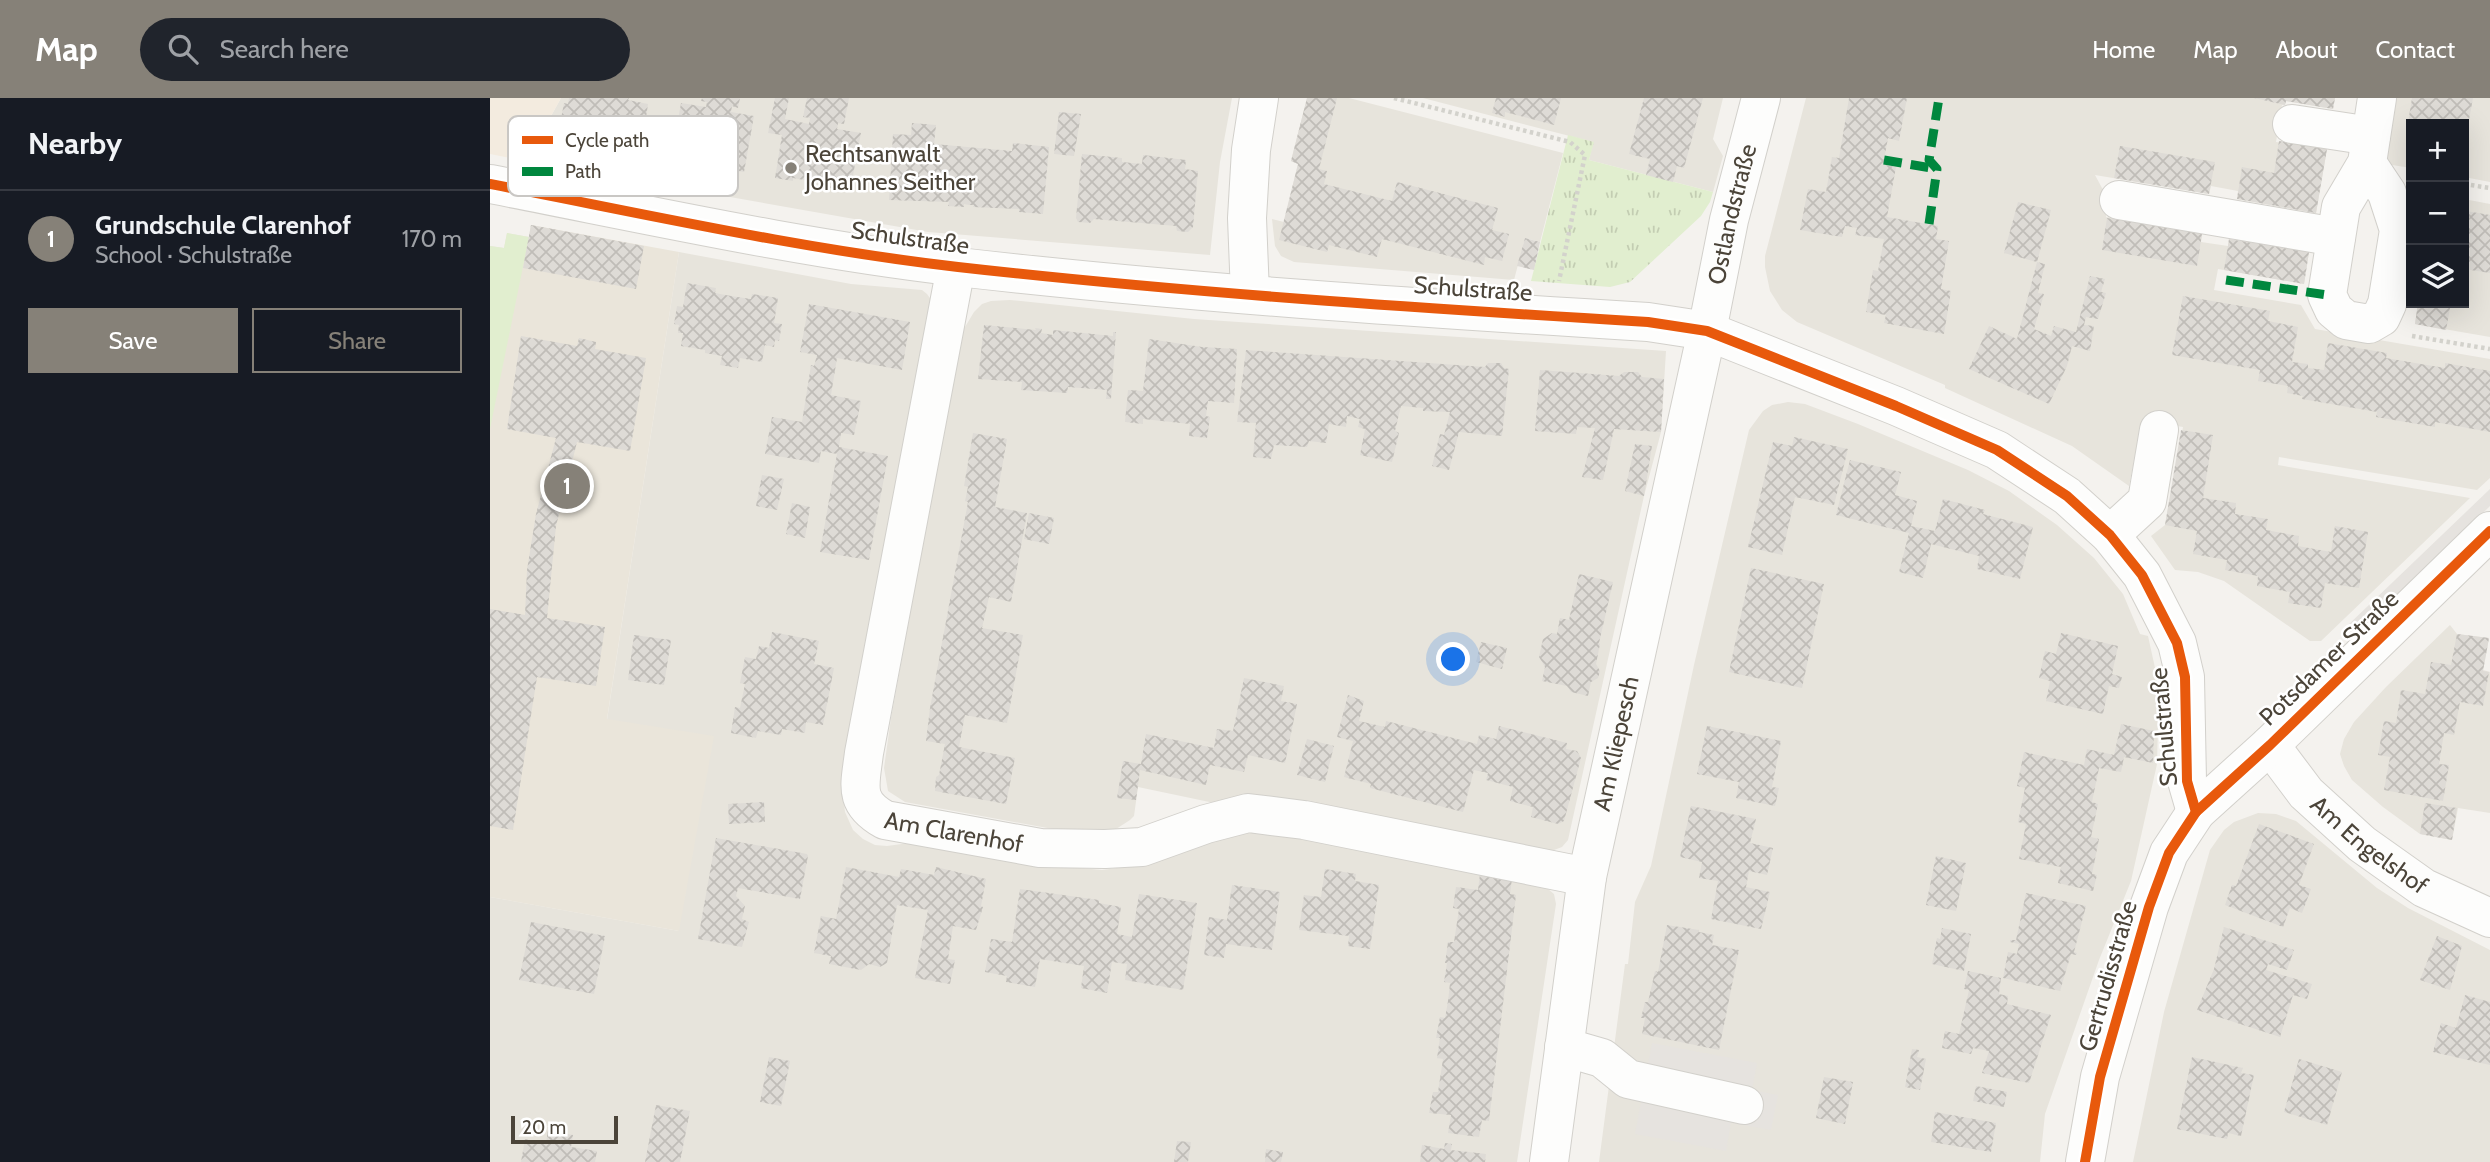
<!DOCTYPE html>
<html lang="en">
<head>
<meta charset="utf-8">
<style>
	:root { --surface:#171b24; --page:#20242c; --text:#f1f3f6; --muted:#9ea1a6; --line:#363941; --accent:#868178 }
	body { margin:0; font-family:Cabin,sans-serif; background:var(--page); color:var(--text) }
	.controls { position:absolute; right:21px; top:21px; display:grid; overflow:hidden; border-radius:0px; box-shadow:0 7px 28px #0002 }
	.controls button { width:63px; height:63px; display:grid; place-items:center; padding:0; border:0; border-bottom:2px solid var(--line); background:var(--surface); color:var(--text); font:35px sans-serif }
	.scale { position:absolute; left:21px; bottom:18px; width:107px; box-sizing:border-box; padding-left:7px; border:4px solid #4b4439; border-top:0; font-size:19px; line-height:24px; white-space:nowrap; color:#4b4439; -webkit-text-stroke:5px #fff; paint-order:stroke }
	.you { position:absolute; left:964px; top:562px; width:24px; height:24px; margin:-18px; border:5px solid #fff; border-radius:50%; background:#1a73e8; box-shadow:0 0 0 10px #1a73e833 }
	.badge { display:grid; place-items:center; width:46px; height:46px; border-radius:50%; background:var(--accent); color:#fff; font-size:23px; font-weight:700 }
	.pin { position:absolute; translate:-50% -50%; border:4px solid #fff; box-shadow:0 2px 7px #0006 }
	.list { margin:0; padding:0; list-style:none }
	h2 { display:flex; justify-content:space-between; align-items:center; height:91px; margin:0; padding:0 28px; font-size:30px }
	h2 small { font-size:23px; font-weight:400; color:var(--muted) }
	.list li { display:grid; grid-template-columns:46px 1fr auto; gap:21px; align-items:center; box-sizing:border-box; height:98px; padding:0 28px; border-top:2px solid var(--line) }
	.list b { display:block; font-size:26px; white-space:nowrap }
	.list p { margin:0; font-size:23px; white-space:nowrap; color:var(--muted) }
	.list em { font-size:23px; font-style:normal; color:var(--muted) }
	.actions { display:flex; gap:14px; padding:21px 28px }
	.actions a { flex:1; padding:16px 0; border:2px solid var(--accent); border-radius:0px; text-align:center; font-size:24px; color:var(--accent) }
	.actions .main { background:var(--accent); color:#fff }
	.icon { flex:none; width:38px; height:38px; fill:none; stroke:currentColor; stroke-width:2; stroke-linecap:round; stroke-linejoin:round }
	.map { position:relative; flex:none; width:2000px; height:1064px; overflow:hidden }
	header { display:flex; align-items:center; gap:42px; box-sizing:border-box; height:98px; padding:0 35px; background:var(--accent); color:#fff }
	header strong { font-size:33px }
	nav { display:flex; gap:38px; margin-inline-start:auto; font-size:24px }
	.search { width:490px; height:63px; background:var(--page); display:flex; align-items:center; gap:18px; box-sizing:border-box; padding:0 24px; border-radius:38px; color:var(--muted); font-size:26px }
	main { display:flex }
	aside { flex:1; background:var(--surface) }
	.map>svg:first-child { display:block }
</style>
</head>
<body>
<header>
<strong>Map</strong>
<div class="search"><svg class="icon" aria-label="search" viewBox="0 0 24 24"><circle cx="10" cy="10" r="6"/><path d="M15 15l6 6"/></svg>Search here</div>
<nav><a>Home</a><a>Map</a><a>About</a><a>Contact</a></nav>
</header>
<main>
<aside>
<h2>Nearby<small></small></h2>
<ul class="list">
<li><span class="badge">1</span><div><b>Grundschule Clarenhof</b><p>School · Schulstraße</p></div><em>170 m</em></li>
</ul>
<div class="actions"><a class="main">Save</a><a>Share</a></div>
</aside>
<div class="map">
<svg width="2000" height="1064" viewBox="0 0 2000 1064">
	<defs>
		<pattern id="park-tufts" width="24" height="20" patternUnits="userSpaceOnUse" patternTransform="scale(1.75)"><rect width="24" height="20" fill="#e1eecf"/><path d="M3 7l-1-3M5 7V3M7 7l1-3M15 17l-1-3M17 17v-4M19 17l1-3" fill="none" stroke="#c3cdb2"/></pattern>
		<pattern id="building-cross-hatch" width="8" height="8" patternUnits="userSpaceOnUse" patternTransform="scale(1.75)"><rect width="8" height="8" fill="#dedbd6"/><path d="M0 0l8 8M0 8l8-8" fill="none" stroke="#c0bdb8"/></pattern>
	</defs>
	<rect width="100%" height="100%" fill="#f4f2ee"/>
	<g fill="#e7e4dc">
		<path d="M71 0H742L730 64 720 157 438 134 36 63Z"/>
		<path d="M817 0H859L1073 55 1050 144 1035 140 1024 182 804 164 791 158 785 148 782 121 794 124 808 66 801 63Z"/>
		<path d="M933 0H1233L1223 41 1233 58 1223 94 1099 62 1103 44Z"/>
		<path d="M1316 0H1845L1843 11 1796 3 1795 7H1792L1786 44 1837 51 1826 115 1747 101 1748 93 1721 88 1719 96 1605 77 1619 103 1616 119 1712 136 1711 144 1738 148 1739 141 1819 154 1814 186 1728 171 1724 192 1811 207 1825 231 2000 261V380L1987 392 1789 359 1788 367 1980 400 1831 543H1820L1734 483 1708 474 1685 472 1661 438 1675 427 1693 329 1652 322 1639 388 1582 348 1455 290V287L1307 224 1292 212 1280 193 1275 169V158Z"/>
		<path d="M1900 0H2000V84L1974 79V26H1921V70L1896 66Z"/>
		<path d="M1974 101 2000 106V239L1925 226 1928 205H1974Z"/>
		<path d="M189 154 361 186 432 192 437 196 442 203 353 697 355 714 363 732 373 741 385 747 397 748 441 742 591 770 612 772 656 766 721 741 774 731 1052 786 1064 796 1066 806 1027 1064H0V799L189 833 117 622Z"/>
		<path d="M520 202 704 221 1176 253 1171 334 1154 398 1078 742 1072 749 1064 752H1055L802 701 763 700 729 706 648 689 644 718 640 722 623 733 601 738 415 704 398 693 394 670 401 620 472 234 484 214 492 206 501 203Z"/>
		<path d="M1298 304 1315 306 1368 326 1478 372 1519 393 1567 427 1604 460 1633 496 1650 536 1658 538 1669 588 1667 666 1641 783 1609 862 1555 1016 1550 1064H1109L1135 866H1138L1145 804 1161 768 1204 567 1259 332 1273 313 1282 307Z"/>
		<path d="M1960 527 1967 536 1999 540 1993 572 2000 574V715L1968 710 1962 742 1930 736 1893 709 1862 682 1854 668 1850 656 1854 641 1864 624 1896 589Z"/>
		<path d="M1768 715 1786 716 1806 723 1887 790 1918 810 2000 852V1064H1643L1674 914 1720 752 1734 732 1744 724Z"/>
	</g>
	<path fill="#f3ebdf" d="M0 0H71L36 63 0 56Z"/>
	<path fill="#eae5da" d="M41 127 189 154 117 621 224 638 189 833 0 799V148L14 150 17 135 39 139Z"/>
	<path fill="#e1eecf" d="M17 135 39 139 0 331V148L14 150Z"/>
	<path fill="url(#park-tufts)" d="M1078 37 1104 44 1099 62 1223 94 1220 104 1211 118 1140 184 1120 189 1041 183Z"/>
	<g fill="#e6e3df">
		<path d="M2000 391V408L1864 540 1856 529Z"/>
		<path d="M1162 945 1267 965 1262 992 1288 997 1281 1032 1241 1025 1236 1053 1145 1036Z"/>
	</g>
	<g fill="url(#building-cross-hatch)">
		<path d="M79 0H139L138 2 158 6 156 20 161 22 158 42 151 41 148 56 72 41 75 27 70 26 74 5 78 6Z"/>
		<path d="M212 0H250L248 10 242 8 241 14 264 18 254 74 181 61 191 5 216 9 217 4 211 3Z"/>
		<path d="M285 0H299L295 21 319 26 320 20 313 19 317 0H359L354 26 348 25 347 31 371 35 360 93 340 90 341 87 303 80V83L285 80 292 37 278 35Z"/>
		<path d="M817 0H847L829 71 837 73 834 86 902 103 907 84 1008 110 1002 132 1019 136 1012 163 995 159 994 167 892 141 887 159 839 147 837 154 789 142 808 66 801 63Z"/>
		<path d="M1006 0H1071L1064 27 1015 14V19L1002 15Z"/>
		<path d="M1154 0H1213L1194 70 1187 68 1183 84 1156 77 1160 61 1139 56Z"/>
		<path d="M1359 0H1417L1409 43 1398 40 1394 62V67L1406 69 1397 119 1448 128 1446 141 1459 143 1451 191 1461 193 1454 236 1394 225 1396 217 1376 214 1383 172 1388 173 1394 141 1365 137 1367 130 1355 128 1352 139 1310 132 1318 91 1336 94 1342 59 1349 60Z"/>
		<path d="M1764 0H1845L1843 11 1796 3 1795 7Z"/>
		<path d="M1922 0H1983L1975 44 1974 26H1921V38L1916 37Z"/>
		<path d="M569 14 591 16 584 58 564 56Z"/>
		<path d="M422 25 446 27 444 46 522 53 523 45 559 49 553 116 529 114V111L483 109 484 107H479L474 106V109L458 108 459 104 399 102 403 36 421 37Z"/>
		<path d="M1789 43 1837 51 1826 115 1747 101 1752 69 1784 75Z"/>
		<path d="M1630 48 1725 64 1719 96 1624 80Z"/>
		<path d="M592 56 632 60V64L652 66 653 57 696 62 695 71 708 73 703 129 698 134 687 133 686 128 663 126 604 121 600 125 588 124 586 120Z"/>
		<path d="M1528 104 1561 112 1547 164 1514 155Z"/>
		<path d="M1976 113 2000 117V175L1974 171V130Z"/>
		<path d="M1617 120 1712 136 1707 168 1612 152Z"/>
		<path d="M41 127 154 148 146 191 33 170Z"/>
		<path d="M1035 140 1050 144 1044 172 1027 168Z"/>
		<path d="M1739 141 1819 154 1814 186 1734 172Z"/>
		<path d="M1547 164 1555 166 1548 195 1554 196 1544 231 1561 238 1564 228 1586 234 1600 178 1615 181 1611 194 1616 195 1608 221 1596 219 1594 227 1604 228 1600 253 1582 248 1577 268 1559 306 1479 271 1499 228 1527 241Z"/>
		<path d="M197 185 226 190 225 195 241 198 261 201 262 196 288 200 284 225 292 226 289 243 285 242 284 249 275 247 272 264 250 260 248 270 230 267 232 258 215 255V252L191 248 193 235H188L189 227 184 226 187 208 193 209Z"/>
		<path d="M1693 198 1780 213 1778 223 1808 229 1802 264 1818 266V270L1834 272 1838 245 1897 255 1896 260 1925 265 1955 270V265L2000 273V334L1945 324V329L1886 319 1887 314 1812 301 1813 298 1797 295 1798 288 1768 283 1770 272 1682 257Z"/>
		<path d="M1928 205H1961L1956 232 1925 226Z"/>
		<path d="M319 206 420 224 412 272 347 260 341 297 371 303 364 337 351 335 349 349 398 358 379 462 330 454 347 356 331 353 329 365 275 356 282 319 312 324 321 267 324 268 327 257 310 254Z"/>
		<path d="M494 227 546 232 545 230 552 231 551 235 563 237V232L623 238V234H626L621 301H616L617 292 578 289 577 295 531 292 532 284 488 281Z"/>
		<path d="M31 238 87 248 89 240 106 244 105 251 156 260 140 353 87 344 66 428 57 520 115 529 106 588 47 579 23 732 0 728V511L35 517 37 472 46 416 66 340 17 331Z"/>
		<path d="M659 241 712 249 747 251 744 305 718 303 716 318 720 319 717 340 699 338 700 326 653 321V326L635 324 638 292 653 293Z"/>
		<path d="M756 252 995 269 998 265H1011L1014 270 1019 271 1012 338 969 334 959 372 942 368 950 336 954 337 960 314 933 313V310L911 308 905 333 909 335 902 364 870 357 875 331 868 329 870 321 857 318 856 329 839 326 836 345 819 343 817 349 784 347 781 361 763 359 766 325 747 324Z"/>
		<path d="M1050 272 1129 278 1134 274H1148L1152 279 1174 281 1171 334 1124 331 1113 382 1092 379 1105 330 1087 329 1086 336 1045 333Z"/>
		<path d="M1691 332 1723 337 1713 400 1746 405 1745 416 1778 421 1776 432 1809 438 1808 448 1841 454 1845 428 1878 434 1869 490 1835 485 1831 510 1798 505 1800 494 1767 488 1768 478 1735 472 1737 462 1703 456 1707 433 1675 427Z"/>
		<path d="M483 335 517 341 505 409 537 415 521 504 499 499 492 530 533 537 517 625 475 617 469 649 525 660 516 706 445 693 446 679 449 677 455 646 436 643 440 610 478 404 475 403 478 389 474 388Z"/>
		<path d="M1304 339 1358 351 1344 407 1305 399 1292 457 1258 449 1283 344 1302 348Z"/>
		<path d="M1145 346 1162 348 1154 398 1135 393Z"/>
		<path d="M1360 362 1411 374 1405 397 1427 403 1421 428 1445 433 1453 401 1495 412 1493 416 1543 429 1530 481 1487 471 1489 458 1441 446 1433 480 1409 474 1419 435 1346 417Z"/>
		<path d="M272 377 294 381 287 412 266 408Z"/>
		<path d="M302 405 320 409 315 440 296 436Z"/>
		<path d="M539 415 564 420 559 446 534 441Z"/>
		<path d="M1261 470 1334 486 1312 590 1239 574Z"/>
		<path d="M1089 476 1123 484 1109 545 1110 546 1106 566 1110 573 1108 580 1101 584 1098 598 1081 594 1077 588 1052 583 1055 569 1049 559 1053 541 1062 535 1067 536 1070 520 1079 522Z"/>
		<path d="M282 534 329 543 324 566 344 570 333 627 316 624 315 635 292 631 291 637 268 633 266 640 241 635 245 609 250 610 255 586 250 585 255 559 266 561 269 548 279 550Z"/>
		<path d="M1571 535 1628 548 1622 576 1632 579 1629 590 1619 588 1613 616 1556 603 1560 583 1549 580 1555 553 1566 556Z"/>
		<path d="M1967 536 1999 540 1993 573 1999 574 1993 608 1970 604 1964 637 1954 635 1949 666 1959 667 1953 703 1894 692 1900 659 1888 657 1894 623 1906 625 1911 592 1935 596 1941 564 1961 567Z"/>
		<path d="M144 537 181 542 174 587 138 582Z"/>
		<path d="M991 544 1017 550 1012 571 986 564Z"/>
		<path d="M754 580 794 588 791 603 807 606 795 665 758 657 754 674 720 667 716 687 650 672 646 702 627 700 633 663 651 666 656 636 724 650 727 631 743 633Z"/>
		<path d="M858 597 874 603 869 623 895 629 896 623 987 646 989 637 1006 641 1009 628 1077 645 1076 651 1087 653 1091 660 1074 723 1068 726 1041 719 1043 709 1020 703 1023 689 996 682 998 675 984 672 973 714 880 690 881 686 854 679 863 643 847 639Z"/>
		<path d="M1631 626 1664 633 1663 665 1634 659 1631 674 1609 670 1602 704 1608 706 1601 739 1609 741 1602 776 1607 777 1603 793 1568 785 1571 769 1529 761 1536 726 1528 724 1535 690 1527 688 1534 654 1594 667 1597 651 1624 657Z"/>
		<path d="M1217 628 1291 643 1282 689 1289 690 1285 708 1246 700 1249 684 1207 676Z"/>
		<path d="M817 641 844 648 835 684 807 677Z"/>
		<path d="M274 704 275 724 239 726 238 706Z"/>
		<path d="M1935 705 1967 710 1962 742 1930 736Z"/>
		<path d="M1201 708 1266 721 1260 745 1283 750 1277 777 1259 773 1256 789 1280 794 1271 831 1221 821 1228 783 1209 780 1212 764 1190 759Z"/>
		<path d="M1769 726 1824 746 1809 787 1821 791 1812 815 1800 810 1793 829 1735 807 1742 787 1746 788Z"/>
		<path d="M226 740 317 756 318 758 310 801 248 790 246 798 255 808 252 821 259 824 252 849 208 841Z"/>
		<path d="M1446 758 1476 765 1466 813 1436 807Z"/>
		<path d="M356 769 409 779 411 771 444 777 446 769 496 781 491 808 493 809 486 832 463 828 458 861 465 862 460 886 425 880 438 812 407 807 397 865 390 869 379 866 371 872 339 866 341 858 324 855 331 818 346 821Z"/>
		<path d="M835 771 866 776 865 783 889 787 880 851 858 848 859 838 809 832 814 797 831 799Z"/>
		<path d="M990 776 1022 781 1020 796 1026 797 999 1023 992 1022 989 1039 958 1035 961 1017 939 1015 943 994H948L953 961 947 960 950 940H946L950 919 955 920 958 903 960 885 954 884 957 865H955L958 844H964L969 811 963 810 966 789 988 792Z"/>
		<path d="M742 787 790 794 782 852 736 846 734 860 714 857 719 819 737 822Z"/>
		<path d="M530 791 609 802V805L631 809 627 836 642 839 649 796 707 805 693 892 635 882 637 866 622 864 617 895 591 890 594 868 550 861 545 889 516 884 517 878 495 874 501 841 522 844Z"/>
		<path d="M1536 795 1596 808 1584 854 1587 855 1586 857 1581 856 1570 893 1513 880 1518 854 1527 856 1529 846 1520 844V842H1526Z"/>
		<path d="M41 824 115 838 104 896 29 882Z"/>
		<path d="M1177 827 1209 832V834L1224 837 1222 847 1249 852 1229 952 1152 936 1155 920H1151L1155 904H1158L1165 873 1168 874Z"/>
		<path d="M1734 829 1804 852 1797 872 1778 866 1776 872 1822 886 1817 901 1803 897 1790 939 1707 912 1724 871Z"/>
		<path d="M1452 830 1481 836 1474 873 1442 866 1447 840 1450 841Z"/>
		<path d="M1947 838 1972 848 1960 892 1930 882Z"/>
		<path d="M1478 873 1511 880 1509 896 1518 898 1517 906 1561 917 1539 985 1492 975 1499 953 1483 950 1481 956 1452 950 1455 933 1469 936 1479 892 1474 891Z"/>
		<path d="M1975 897 2000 904V967L1943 954 1951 925 1966 930Z"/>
		<path d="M1422 951 1429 952 1427 959 1436 961 1430 992 1415 989Z"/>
		<path d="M279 959 300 963 291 1008 270 1004Z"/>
		<path d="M1702 959 1753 970 1751 975 1764 977 1751 1038 1738 1035 1737 1041 1687 1031Z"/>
		<path d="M1809 961 1852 974 1837 1027 1794 1014Z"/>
		<path d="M1334 979 1363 984 1355 1026 1326 1020Z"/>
		<path d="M1486 988 1517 994 1514 1009 1483 1003Z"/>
		<path d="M166 1007 200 1013 190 1064H155Z"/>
		<path d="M1445 1014 1506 1025 1501 1054 1441 1044Z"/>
		<path d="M58 1032 83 1037 81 1049 107 1053 105 1064H31L35 1041 56 1045Z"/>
		<path d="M687 1043 701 1044 698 1064H684Z"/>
		<path d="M955 1045 962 1046 961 1052 996 1056 995 1064H930L932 1047 954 1051Z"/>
		<path d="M776 1051 793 1054 791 1064H775Z"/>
	</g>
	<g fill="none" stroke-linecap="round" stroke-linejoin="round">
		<g stroke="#d2d0cb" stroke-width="40">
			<g id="minor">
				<path d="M1802 26 1881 38"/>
				<path d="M1877 65 1897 95 1909 132 1897 206 1891 219 1879 226 1856 222 1844 212 1837 197 1851 109 1877 65 1887 0"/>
				<path d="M0 86C155 116 311 151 468 169 697 195 928 210 1158 224L1217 233 1406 308 1507 352 1577 398 1620 437 1652 477 1687 545 1695 579 1697 683 1706 714"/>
				<path d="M1629 102 1846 139"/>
				<path id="s1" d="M466 169 374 655C370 688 363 704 395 722L550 750 615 751 652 749 716 726 758 715 814 722 1097 779"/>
				<path d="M760 196 757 120 761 52 769 0"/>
				<path d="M1620 437 1657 403 1669 332"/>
				<path id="s2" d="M1780 647 1816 695 1872 746 1934 790 2000 820"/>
				<path d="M1074 949 1112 960 1138 981 1254 1007"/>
				<path id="s3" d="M1059 1064 1097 779 1217 233 1239 122 1271 0"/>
				<path d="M1595 1064 1610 979 1659 809 1679 755 1706 714 1780 647 2000 433"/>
			</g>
		</g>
		<g stroke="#d3d2cc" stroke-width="4.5" stroke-dasharray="3.5 3.5" stroke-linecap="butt">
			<path d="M904 0 1080 44 1095 57 1069 183"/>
			<path d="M1974 86 2000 90"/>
			<path d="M1922 238 2000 251"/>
		</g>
		<use href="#minor" stroke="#fdfdfc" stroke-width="38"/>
		<g stroke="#00873e" stroke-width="9" stroke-dasharray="18 9" stroke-linecap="butt">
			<path d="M1394 62 1447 71"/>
			<path d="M1439 126 1447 71 1439 62 1449 0"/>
			<path d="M1736 182 1837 197"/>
		</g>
		<g stroke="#fff" stroke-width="15">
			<g id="cycleway">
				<path d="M0 86C155 116 311 151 468 169 697 195 928 210 1158 224L1217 233 1406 308 1507 352 1577 398 1620 437 1652 477 1687 545 1695 579 1697 683 1706 714"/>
				<path d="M1595 1064 1610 979 1659 809 1679 755 1706 714 1780 647 2000 433"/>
			</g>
		</g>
		<use href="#cycleway" stroke="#e8590c" stroke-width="10"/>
	</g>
	<circle fill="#868178" stroke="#fff" stroke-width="2.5" cx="301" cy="70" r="7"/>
	<g text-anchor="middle" stroke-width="5" stroke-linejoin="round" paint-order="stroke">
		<g font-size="24" fill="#4b4439" stroke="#fff" text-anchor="start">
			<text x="315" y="64">Rechtsanwalt<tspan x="315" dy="28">Johannes Seither</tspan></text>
		</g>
		<g font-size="24" fill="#4b4439" stroke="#fff">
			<text dy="8" stroke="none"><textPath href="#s3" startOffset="966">Ostlandstraße</textPath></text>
			<text transform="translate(420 140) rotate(8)" y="8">Schulstraße</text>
			<text transform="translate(983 191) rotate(4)" y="8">Schulstraße</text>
			<text transform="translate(1839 560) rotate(-44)" y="8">Potsdamer Straße</text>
			<text transform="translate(1674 629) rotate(-95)" y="8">Schulstraße</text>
			<text dy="8" stroke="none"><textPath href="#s3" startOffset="424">Am Kliepesch</textPath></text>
			<text dy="8" stroke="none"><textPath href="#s1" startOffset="642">Am Clarenhof</textPath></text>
			<text dy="8" stroke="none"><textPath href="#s2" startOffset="142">Am Engelshof</textPath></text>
			<text transform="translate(1618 878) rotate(-74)" y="8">Gertrudisstraße</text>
		</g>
	</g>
	<rect x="18" y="18" width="230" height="80" rx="10" fill="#fff" stroke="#c9c7c4" stroke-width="2"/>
	<rect x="32" y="38" width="31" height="8" fill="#e8590c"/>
	<rect x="32" y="69" width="31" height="9" fill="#00873e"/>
	<g font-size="19" fill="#4b4439">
		<text x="75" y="49">Cycle path</text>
		<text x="75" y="80">Path</text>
	</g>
</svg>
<div class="controls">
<button>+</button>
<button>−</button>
<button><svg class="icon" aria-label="layers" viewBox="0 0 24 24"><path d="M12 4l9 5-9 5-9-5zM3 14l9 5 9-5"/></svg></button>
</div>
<div class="scale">20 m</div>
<div class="you"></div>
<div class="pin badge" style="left:77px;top:388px">1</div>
</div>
</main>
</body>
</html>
